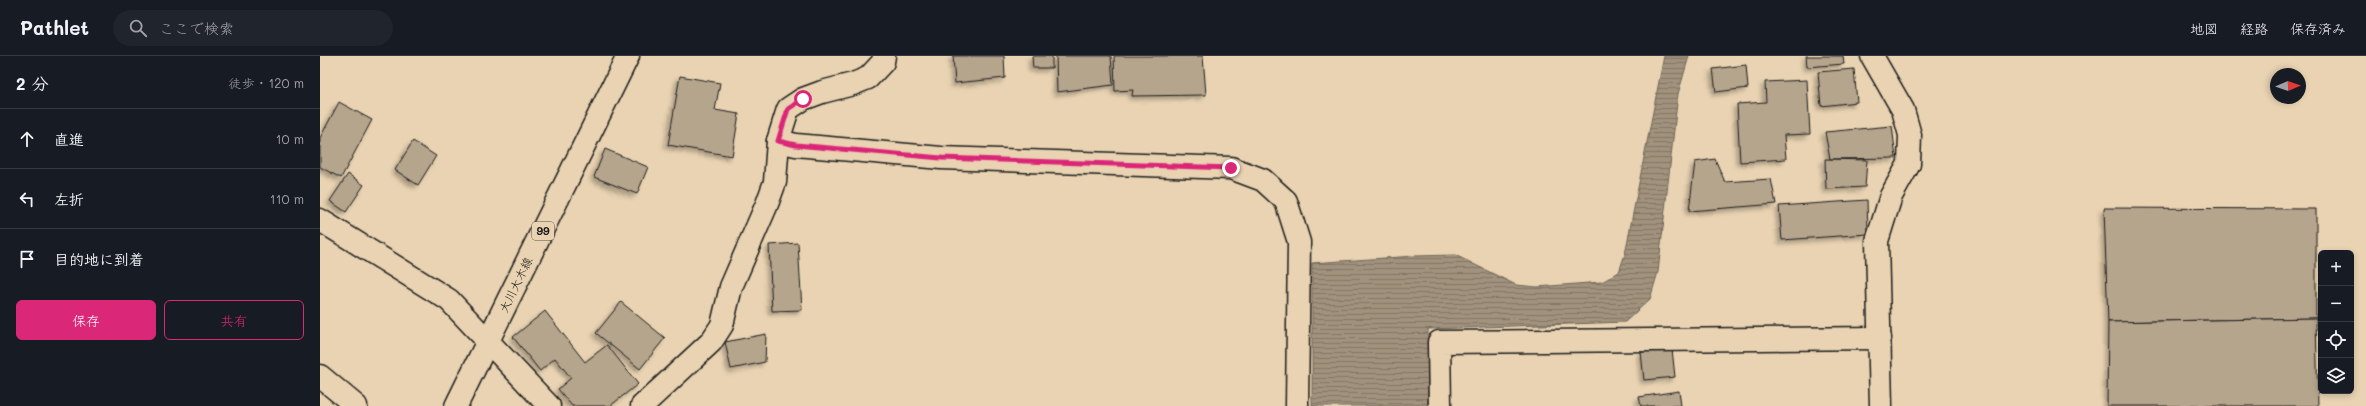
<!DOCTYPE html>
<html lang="ja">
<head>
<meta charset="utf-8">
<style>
	:root { --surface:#171b24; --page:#20242c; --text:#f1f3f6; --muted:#9ea1a6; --line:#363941; --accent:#db2777 }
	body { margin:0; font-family:Mali,"Klee One",sans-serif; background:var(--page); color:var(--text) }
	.controls { position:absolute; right:12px; bottom:12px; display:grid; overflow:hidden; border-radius:6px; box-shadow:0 2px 6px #0003 }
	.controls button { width:36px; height:36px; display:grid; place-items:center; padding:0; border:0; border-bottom:1px solid var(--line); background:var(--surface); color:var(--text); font:20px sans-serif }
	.compass { position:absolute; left:1950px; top:12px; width:36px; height:36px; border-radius:50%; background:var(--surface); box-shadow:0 2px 6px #0003; rotate:88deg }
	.stop { position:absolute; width:12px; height:12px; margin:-9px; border:3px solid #db2777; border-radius:50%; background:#fff }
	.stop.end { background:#db2777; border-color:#fff; box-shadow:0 1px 4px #0008 }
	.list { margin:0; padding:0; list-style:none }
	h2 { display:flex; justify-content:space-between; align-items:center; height:52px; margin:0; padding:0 16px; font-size:17px }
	h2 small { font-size:13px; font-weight:400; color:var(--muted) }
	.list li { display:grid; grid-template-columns:26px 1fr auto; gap:12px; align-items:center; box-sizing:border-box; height:60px; padding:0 16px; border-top:1px solid var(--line) }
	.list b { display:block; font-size:15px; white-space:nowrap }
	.list em { font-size:13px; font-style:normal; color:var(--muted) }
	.actions { display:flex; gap:8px; padding:12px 16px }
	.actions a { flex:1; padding:9px 0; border:1px solid var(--accent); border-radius:6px; text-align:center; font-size:14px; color:var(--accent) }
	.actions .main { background:var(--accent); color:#fff }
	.icon { flex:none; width:22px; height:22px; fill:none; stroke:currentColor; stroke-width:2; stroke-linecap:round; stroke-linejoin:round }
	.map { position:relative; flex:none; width:2046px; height:350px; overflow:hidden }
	header { display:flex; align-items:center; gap:24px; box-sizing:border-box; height:56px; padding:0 20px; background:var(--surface); border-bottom:1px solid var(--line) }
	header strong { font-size:19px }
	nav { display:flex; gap:22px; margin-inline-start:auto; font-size:14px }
	.search { width:280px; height:36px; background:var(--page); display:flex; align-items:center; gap:10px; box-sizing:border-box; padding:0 14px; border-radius:22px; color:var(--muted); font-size:15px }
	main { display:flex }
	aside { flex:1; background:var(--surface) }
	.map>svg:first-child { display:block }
</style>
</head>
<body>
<header>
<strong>Pathlet</strong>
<div class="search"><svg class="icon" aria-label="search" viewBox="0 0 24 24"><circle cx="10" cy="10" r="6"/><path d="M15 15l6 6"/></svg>ここで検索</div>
<nav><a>地図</a><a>経路</a><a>保存済み</a></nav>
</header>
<main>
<aside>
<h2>2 分<small>徒歩 · 120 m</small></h2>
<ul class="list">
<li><svg class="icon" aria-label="ahead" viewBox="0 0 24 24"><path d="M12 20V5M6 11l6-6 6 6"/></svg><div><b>直進</b></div><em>10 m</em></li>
<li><svg class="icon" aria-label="left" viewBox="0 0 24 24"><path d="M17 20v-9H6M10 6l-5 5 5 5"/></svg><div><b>左折</b></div><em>110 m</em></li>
<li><svg class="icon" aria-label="arrive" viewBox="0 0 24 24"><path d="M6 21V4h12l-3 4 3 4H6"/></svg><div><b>目的地に到着</b></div></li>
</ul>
<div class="actions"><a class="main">保存</a><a>共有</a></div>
</aside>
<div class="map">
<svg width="2046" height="350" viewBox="0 0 2046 350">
	<defs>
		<pattern id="water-rules" width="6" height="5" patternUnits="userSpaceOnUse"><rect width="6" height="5" fill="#a1927d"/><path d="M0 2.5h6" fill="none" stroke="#827666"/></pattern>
		<filter id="shadow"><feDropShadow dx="-3.5" dy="3.5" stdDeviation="2" flood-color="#0004"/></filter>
	</defs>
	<rect width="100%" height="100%" fill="#e9d3b2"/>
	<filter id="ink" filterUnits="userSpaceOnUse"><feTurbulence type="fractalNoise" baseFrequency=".025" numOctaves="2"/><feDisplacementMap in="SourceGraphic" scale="8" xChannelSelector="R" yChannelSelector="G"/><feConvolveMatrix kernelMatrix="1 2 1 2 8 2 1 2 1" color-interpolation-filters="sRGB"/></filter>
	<g filter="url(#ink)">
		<path fill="url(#water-rules)" stroke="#6c6356" d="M1344 0H1369L1358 38 1338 216 1330 243 1305 266 1108 273V350H992V207L1094 200 1135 199 1196 229 1217 231 1282 226 1299 216 1305 198Z"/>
		<g fill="#b6a58d" stroke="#1c1c1c" filter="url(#shadow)">
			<path d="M633 0H684L685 22 635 27Z"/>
			<path d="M712 0H732V12H713Z"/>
			<path d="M736 0H791L793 29 737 36Z"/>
			<path d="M794 0H883L886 39 812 40 813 34 795 35Z"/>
			<path d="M1486 0H1523L1524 8 1487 11Z"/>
			<path d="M1426 9 1428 32 1396 36 1393 13Z"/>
			<path d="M1534 13 1537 46 1501 50 1498 16Z"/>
			<path d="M360 20 400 27 395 54 419 58 412 100 348 89Z"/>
			<path d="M1487 24 1490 78 1464 79 1466 103 1420 106 1417 48 1446 46 1445 26Z"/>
			<path d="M19 46 52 64 21 122 0 111V82Z"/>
			<path d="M1572 70 1576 102 1510 103 1505 76Z"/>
			<path d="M93 85 116 100 98 129 75 114Z"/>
			<path d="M285 93 328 111 317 138 274 121Z"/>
			<path d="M1395 103 1405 126 1451 123 1456 148 1369 155 1375 106Z"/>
			<path d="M1505 103 1547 104 1545 131 1506 133Z"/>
			<path d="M28 118 44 129 26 156 10 145Z"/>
			<path d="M1547 144 1548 178 1462 184 1459 150Z"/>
			<path d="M1784 152 1996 153V262L1788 266Z"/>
			<path d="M478 187 482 254 452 255 449 189Z"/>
			<path d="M301 246 345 282 320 313 276 277Z"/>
			<path d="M225 255 265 306 287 289 318 328 290 350H252L238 333 251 322 235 302 220 315 193 281Z"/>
			<path d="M1996 262 1998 350H1787L1788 266Z"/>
			<path d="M446 278 445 306 411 313 405 286Z"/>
			<path d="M1352 293 1355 321 1324 324 1321 296Z"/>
			<path d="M1359 335 1361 350H1321L1319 341Z"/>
		</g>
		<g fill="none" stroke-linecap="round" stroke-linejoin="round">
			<g stroke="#1c1c1c" stroke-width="25">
				<g id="minor">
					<path d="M1552 0 1583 54 1590 79 1589 108 1571 140 1557 185 1561 350"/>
					<path d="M458 85 476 89 621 102 911 112 943 124 966 145 979 186 977 350"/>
					<path d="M0 164 129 244 229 350"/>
					<path d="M0 320 36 350"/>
					<path d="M322 350 391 286 402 269 411 231 447 148 455 126 458 85 468 53 483 43 502 36 533 28 548 22 563 6 564 0"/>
					<path d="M1120 350 1119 286 1560 282"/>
				</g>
			</g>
			<g stroke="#1c1c1c" stroke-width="25">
				<path id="major" d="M136 350 308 0"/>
			</g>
			<use href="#minor" stroke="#e9d3b2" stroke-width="22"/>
			<use href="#major" stroke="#e9d3b2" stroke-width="22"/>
		</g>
	</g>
	<g fill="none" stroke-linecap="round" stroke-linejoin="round" filter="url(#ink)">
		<path stroke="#db2777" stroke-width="5" d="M483 43 468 53 458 85 476 89 621 102 911 112"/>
	</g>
	<g text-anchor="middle" stroke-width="3.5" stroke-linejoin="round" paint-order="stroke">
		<rect fill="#e9d3b2" stroke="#5a5349" stroke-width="1" x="212" y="166" width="22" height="18" rx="3"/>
		<g font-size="11" font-weight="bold" fill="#1c1c1c">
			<text x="223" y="179">99</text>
		</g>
		<g font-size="12" fill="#1c1c1c" stroke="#e9d3b2">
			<text transform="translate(196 229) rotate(-64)" y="4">大川大木線</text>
		</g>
	</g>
</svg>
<div class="controls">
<button>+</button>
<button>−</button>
<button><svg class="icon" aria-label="locate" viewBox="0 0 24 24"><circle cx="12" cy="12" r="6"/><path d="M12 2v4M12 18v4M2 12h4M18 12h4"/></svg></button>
<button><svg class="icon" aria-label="layers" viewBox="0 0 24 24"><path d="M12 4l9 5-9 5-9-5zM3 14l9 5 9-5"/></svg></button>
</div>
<svg class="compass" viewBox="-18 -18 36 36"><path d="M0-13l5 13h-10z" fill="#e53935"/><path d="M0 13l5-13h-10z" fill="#9ea1a6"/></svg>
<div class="stop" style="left:483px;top:43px"></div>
<div class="stop end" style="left:911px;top:112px"></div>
</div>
</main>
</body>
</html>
